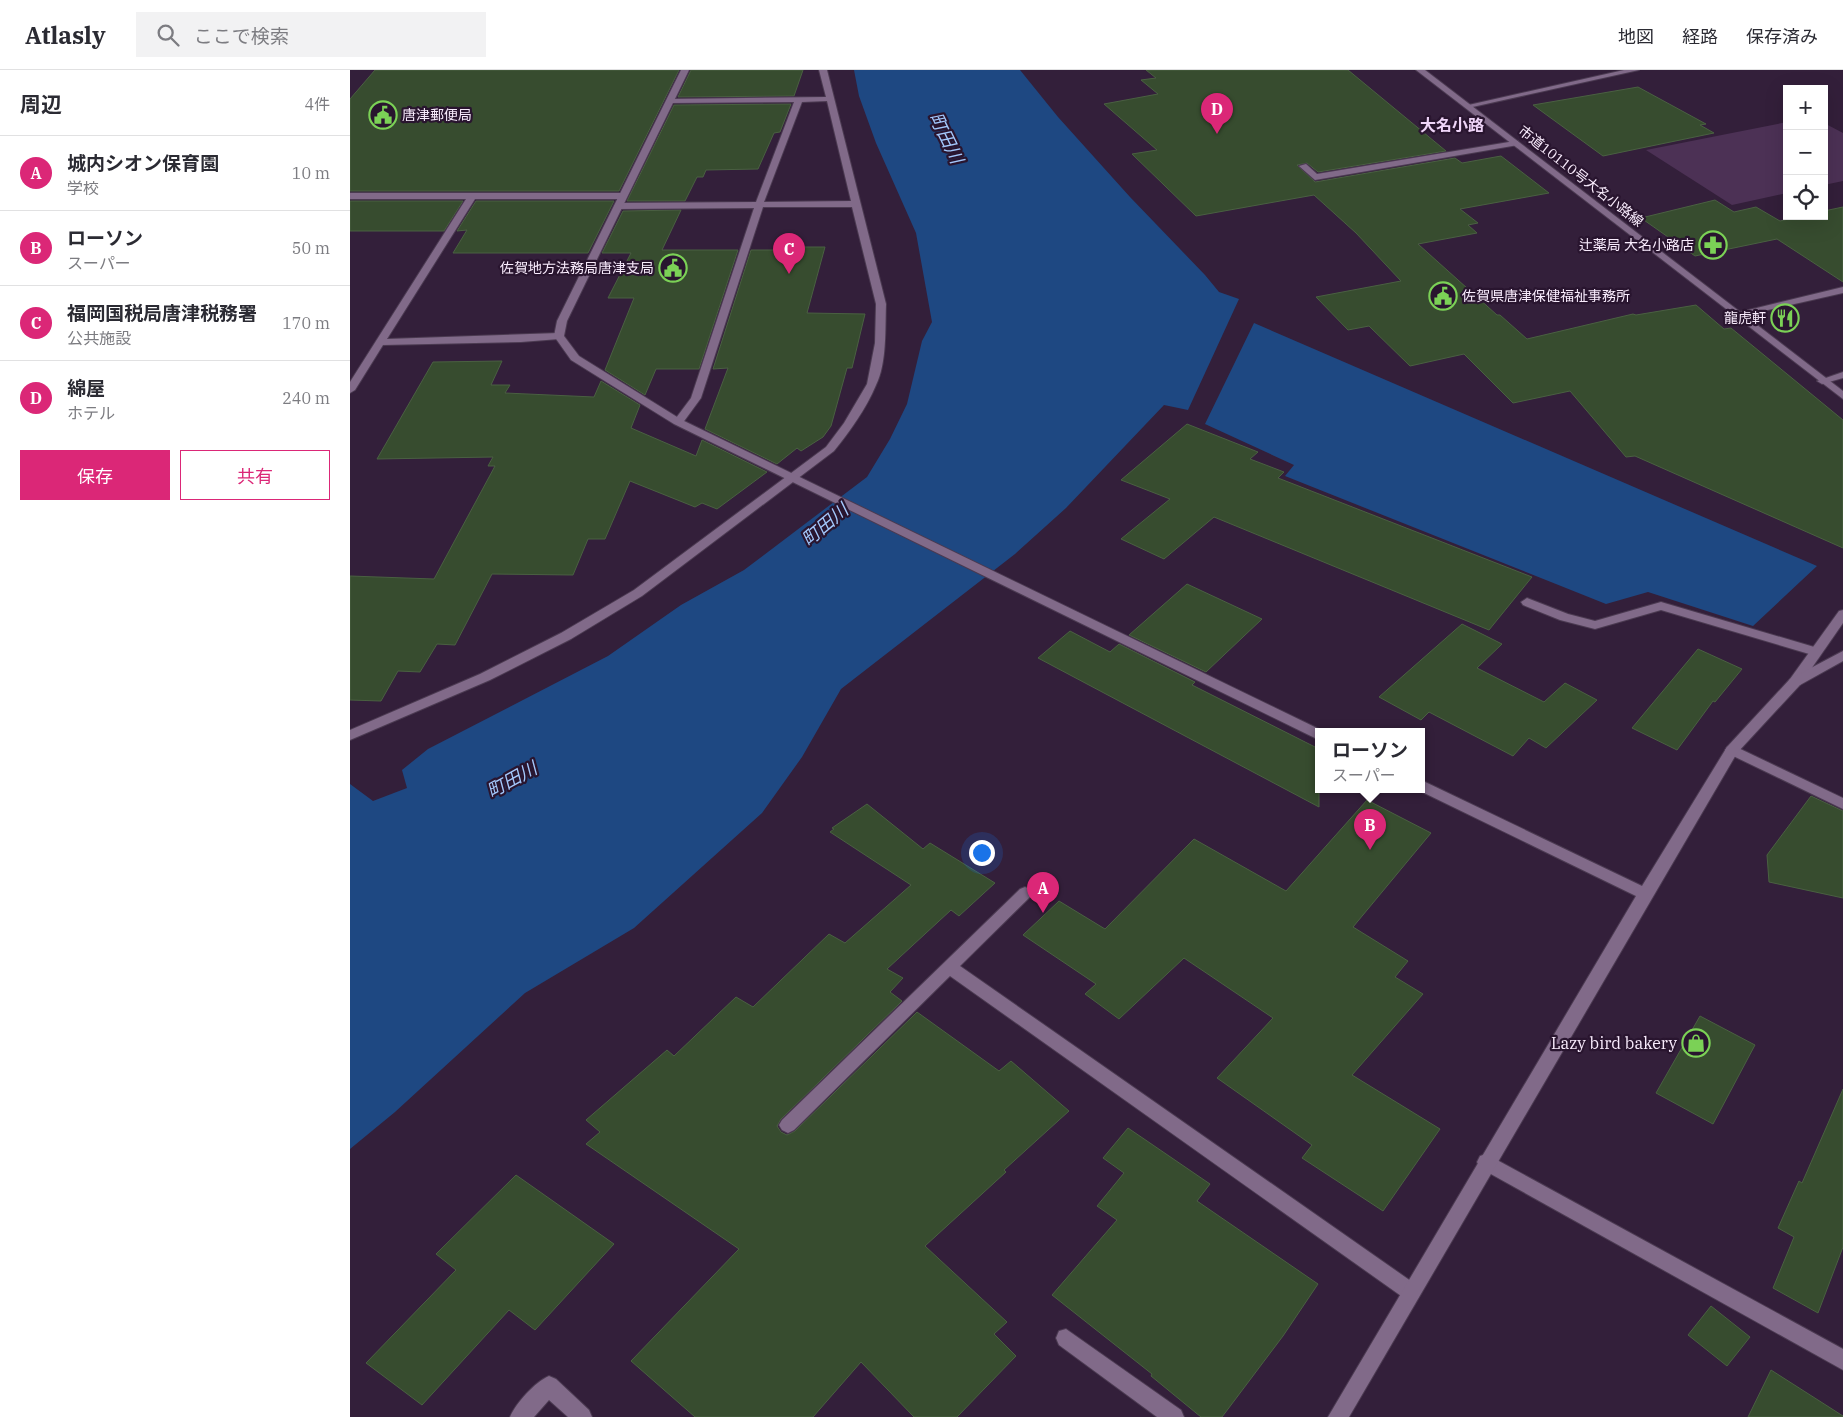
<!DOCTYPE html>
<html lang="ja">
<head>
<meta charset="utf-8">
<style>
	:root { --surface:#fff; --page:#f2f2f3; --text:#2b2b33; --muted:#7c7c81; --line:#e1e1e2; --accent:#db2777 }
	body { margin:0; font-family:"IBM Plex Serif","Noto Sans JP",serif; background:var(--page); color:var(--text) }
	.controls { position:absolute; right:15px; top:15px; display:grid; overflow:hidden; border-radius:0px; box-shadow:0 5px 20px #0002 }
	.controls button { width:45px; height:45px; display:grid; place-items:center; padding:0; border:0; border-bottom:1px solid var(--line); background:var(--surface); color:var(--text); font:25px sans-serif }
	.you { position:absolute; left:631px; top:782px; width:18px; height:18px; margin:-12px; border:4px solid #fff; border-radius:50%; background:#1a73e8; box-shadow:0 0 0 8px #1a73e833 }
	.badge { display:grid; place-items:center; width:32px; height:32px; border-radius:50%; background:var(--accent); color:#fff; font-size:16px; font-weight:700 }
	.pin { position:absolute; translate:-50% -41px; filter:drop-shadow(0 1px 2px #0008) }
	.pin::after { content:''; position:absolute; top:26px; width:18px; height:15px; background:inherit; clip-path:polygon(0 0,100% 0,50% 100%) }
	.popup { position:absolute; left:965px; top:658px; width:110px; height:65px; box-sizing:border-box; display:grid; place-content:center; border-radius:0px; background:var(--surface); filter:drop-shadow(0 1px 4px #0005); font-size:16px; white-space:nowrap; color:var(--muted) }
	.popup b { font-size:19px; color:var(--text) }
	.popup::after { content:''; position:absolute; left:50%; top:100%; margin-left:-10px; border:10px solid transparent; border-top-color:var(--surface) }
	.list { margin:0; padding:0; list-style:none }
	h2 { display:flex; justify-content:space-between; align-items:center; height:65px; margin:0; padding:0 20px; font-size:21px }
	h2 small { font-size:16px; font-weight:400; color:var(--muted) }
	.list li { display:grid; grid-template-columns:32px 1fr auto; gap:15px; align-items:center; box-sizing:border-box; height:75px; padding:0 20px; border-top:1px solid var(--line) }
	.list b { display:block; font-size:19px; white-space:nowrap }
	.list p { margin:0; font-size:16px; white-space:nowrap; color:var(--muted) }
	.list em { font-size:16px; font-style:normal; color:var(--muted) }
	.actions { display:flex; gap:10px; padding:15px 20px }
	.actions a { flex:1; padding:11px 0; border:1px solid var(--accent); border-radius:0px; text-align:center; font-size:18px; color:var(--accent) }
	.actions .main { background:var(--accent); color:#fff }
	.icon { flex:none; width:28px; height:28px; fill:none; stroke:currentColor; stroke-width:2; stroke-linecap:round; stroke-linejoin:round }
	.map { position:relative; flex:none; width:1493px; height:1347px; overflow:hidden }
	header { display:flex; align-items:center; gap:30px; box-sizing:border-box; height:70px; padding:0 25px; background:var(--surface); border-bottom:1px solid var(--line) }
	header strong { font-size:24px }
	nav { display:flex; gap:28px; margin-inline-start:auto; font-size:18px }
	.search { width:350px; height:45px; background:var(--page); display:flex; align-items:center; gap:12px; box-sizing:border-box; padding:0 18px; border-radius:0px; color:var(--muted); font-size:19px }
	main { display:flex }
	aside { flex:1; background:var(--surface) }
	.map>svg:first-child { display:block }
</style>
</head>
<body>
<header>
<strong>Atlasly</strong>
<div class="search"><svg class="icon" aria-label="search" viewBox="0 0 24 24"><circle cx="10" cy="10" r="6"/><path d="M15 15l6 6"/></svg>ここで検索</div>
<nav><a>地図</a><a>経路</a><a>保存済み</a></nav>
</header>
<main>
<aside>
<h2>周辺<small>4件</small></h2>
<ul class="list">
<li><span class="badge">A</span><div><b>城内シオン保育園</b><p>学校</p></div><em>10 m</em></li>
<li><span class="badge">B</span><div><b>ローソン</b><p>スーパー</p></div><em>50 m</em></li>
<li><span class="badge">C</span><div><b>福岡国税局唐津税務署</b><p>公共施設</p></div><em>170 m</em></li>
<li><span class="badge">D</span><div><b>綿屋</b><p>ホテル</p></div><em>240 m</em></li>
</ul>
<div class="actions"><a class="main">保存</a><a>共有</a></div>
</aside>
<div class="map">
<svg width="1493" height="1347" viewBox="0 0 1493 1347">
	<rect width="100%" height="100%" fill="#331f3a"/>
	<g fill="#4c3155">
		<path d="M1437 52V123L1382 135 1296 80Z"/>
		<path d="M1474 53 1493 63V111L1474 115Z"/>
	</g>
	<g fill="#1e4882">
		<path d="M504 0H670L708 47 780 127 855 205 869 222 889 229 838 340 814 335 716 438 665 484 491 619 452 687 412 743 284 858 175 923 45 1042 0 1079V714L23 731 57 718 52 700 78 679 258 586 331 535 394 500 517 407 540 369 557 334 572 271 582 252 566 163 526 73 509 26Z"/>
		<path d="M904 253 1467 496 1403 556 1298 522 1256 534 935 406 944 395 855 354Z"/>
	</g>
	<g fill="#374c2f" stroke="#4a6042">
		<path d="M25 0H329L269 121H0V29Z"/>
		<path d="M341 0H453L444 26 328 27Z"/>
		<path d="M796 0H998L1096 81 968 102 957 93 947 95 965 112 1105 88 1112 93 1151 86 1199 123 1110 139 1128 153 1118 155 1127 163 1068 174 1147 245H1150L1177 269 1283 244 1286 245 1346 235 1374 259 1381 258 1493 350V478L1285 386 1276 387 1220 321 1163 333 1114 284 1060 296 1019 256 998 260 966 227 1051 211 1006 163 964 125 846 146 782 84 807 80 754 34 808 24 791 10 806 8Z"/>
		<path d="M1288 17 1356 54 1350 55 1364 63 1253 86 1183 35Z"/>
		<path d="M441 34 430 62 424 63 408 99 356 100 353 107H347L335 131H277L324 35Z"/>
		<path d="M1365 130 1384 142 1406 137 1430 151 1452 146H1474V141L1493 137V212L1427 169 1345 186 1291 148Z"/>
		<path d="M0 131H113L94 161H0Z"/>
		<path d="M126 131H264L238 183H103L117 160 107 161Z"/>
		<path d="M331 140 312 180H388L349 299H306L295 325 255 300 284 228H258L281 183H252L273 141Z"/>
		<path d="M435 177H475L457 243 515 244 502 298H497L481 356 473 367 451 381 447 378 427 394 355 359 378 298 363 299 401 180H435Z"/>
		<path d="M152 291 141 315H160L155 323 244 327 251 311 290 335 281 358 346 386 352 370 417 402 367 439 352 433 345 437 280 411 255 469H238L223 505 142 504 105 575 87 574 70 602 48 601 31 631 0 630V506L84 509 145 396H138L143 387 27 389 83 292Z"/>
		<path d="M837 354 908 382 900 389 934 402 928 408 1182 507 1139 560 864 447 814 489 771 469 820 429 771 410Z"/>
		<path d="M837 514 912 549 856 602 779 565Z"/>
		<path d="M1112 554 1152 574 1127 598 1194 632 1215 613 1247 630 1196 678 1179 668 1163 686 1079 642 1071 650 1029 627Z"/>
		<path d="M720 561 760 582 769 574 845 612 842 615 969 679V737L688 588Z"/>
		<path d="M1348 579 1392 599 1365 632 1363 631 1327 680 1282 658Z"/>
		<path d="M1461 726 1493 741V828L1419 812 1417 785Z"/>
		<path d="M1017 730 1081 763 1003 857 1058 891 1045 907 1073 924 1002 1005 1090 1059 1033 1141 952 1088 962 1075 867 1008 923 948 834 888 769 949 735 924 746 914 673 865 709 831 755 859 844 769 936 821Z"/>
		<path d="M517 734 573 779 580 773 645 813 609 846 601 840 537 899 553 908 540 922 552 931 431 1049 427 1056 431 1062 437 1065 445 1061 567 942 649 1001 661 991 719 1041 654 1100 656 1102 575 1176 657 1252 644 1264 666 1286 607 1347H564L511 1292 463 1347H345L281 1291 389 1179 236 1074 250 1062 236 1050 317 980 324 986 386 927 403 937 479 864 495 873 561 815 480 762 484 759 482 758Z"/>
		<path d="M1350 946 1405 975 1363 1054 1306 1023Z"/>
		<path d="M1493 1019V1177L1468 1243 1423 1218 1444 1167 1428 1158 1449 1111 1452 1113Z"/>
		<path d="M778 1058 860 1114 847 1131 968 1214 933 1266 872 1347H851L801 1306 802 1304 702 1225 767 1150 747 1136 774 1103 753 1088Z"/>
		<path d="M166 1105 264 1174 185 1260 159 1240 72 1335 16 1293 106 1200 86 1184Z"/>
		<path d="M1361 1236 1400 1267 1377 1296 1338 1265Z"/>
		<path d="M1421 1300 1493 1346V1347H1398Z"/>
	</g>
	<g fill="none" stroke-linecap="round" stroke-linejoin="round">
		<g stroke="#4b3a51" stroke-width="2">
			<g id="service">
				<path d="M1165 71H1168V75L965 110 949 96 956 94 967 104Z"/>
				<path d="M1493 217V223L1387 247 1382 244Z"/>
				<path d="M1493 302V308L1472 314 1467 311Z"/>
				<path d="M1177 528 1218 544 1245 551 1311 532 1471 579 1472 582 1466 586 1311 540 1245 559 1210 550 1173 535 1171 532Z"/>
				<path d="M675 817 680 819 683 823 680 827 610 896 1068 1216 1070 1222 1068 1228 1061 1231 1054 1228 600 906 444 1060 438 1063 432 1060 429 1055 432 1050 670 819Z"/>
				<path d="M1136 1084 1493 1279V1300L1130 1098 1127 1092 1130 1086Z"/>
			</g>
		</g>
		<g stroke="#4b3a51" stroke-width="2">
			<g id="minor">
				<path d="M469 0H477L536 234C535 258 537 293 526 315 516 339 500 361 484 381L292 526 221 569 140 610 0 670V660L130 604 211 563 284 520 476 377 494 353 517 314 525 273 526 234 502 137H413L351 328 332 354 328 355 323 352 341 328 404 138 268 139 264 136 268 133 406 132 444 32 320 33 316 31 320 29 476 27ZM477 31 501 131 414 132 452 32Z"/>
				<path d="M1274 0H1289L1118 38 1114 36Z"/>
				<path d="M0 123H273L277 126 273 129H125L37 269 209 263 214 266 209 269 171 272 33 275 5 320 0 323V312L116 129H0Z"/>
				<path d="M1493 540V553L1450 615H1440L1438 612 1440 609 1489 541Z"/>
				<path d="M1382 675 1493 728V739L1377 683 1375 680 1377 677Z"/>
				<path d="M716 1259 831 1340 834 1347H807L709 1275 706 1268 709 1261Z"/>
				<path d="M199 1306 206 1309 239 1340 242 1347H218L199 1330 184 1347H160C166 1333 185 1312 199 1306Z"/>
			</g>
		</g>
		<g stroke="#4b3a51" stroke-width="2">
			<g id="tertiary">
				<path d="M331 0H339L217 251 214 266 229 286 332 350 973 661H969V670L324 354 221 290 204 266 207 251Z"/>
				<path d="M1066 0H1075L1493 321V329Z"/>
				<path d="M1493 581V591L1450 615 1387 683 999 1347H978L1286 826 1066 719H1071V710L1292 816 1377 677 1440 609Z"/>
			</g>
		</g>
		<use href="#service" fill="#816a89" fill-rule="evenodd"/>
		<use href="#minor" fill="#816a89" fill-rule="evenodd"/>
		<use href="#tertiary" fill="#816a89" fill-rule="evenodd"/>
	</g>
	<defs>
		<g id="civic-ring" transform="scale(1.4375)"><circle r="9.5" fill="#29152f" stroke="#7bd156" stroke-width="1.5"/><path d="M-.6-6.5H3V-4.5H.6V-3L4-1V1h2V6H-6V1h2V-1L-.6-3ZM-1.2 2.5V6h2.4V2.5Z" fill="#7bd156"/></g>
		<g id="pharmacy-ring" transform="scale(1.4375)"><circle r="9.5" fill="#29152f" stroke="#7bd156" stroke-width="1.5"/><path d="M-2-6h4v4h4v4h-4v4h-4v-4h-4v-4h4Z" fill="#7bd156"/></g>
		<g id="restaurant-ring" transform="scale(1.4375)"><circle r="9.5" fill="#29152f" stroke="#7bd156" stroke-width="1.5"/><path d="M-5-6h1v4h1v-4h1v4h1v-4h1v5L-1.5 .5V6h-2V.5L-5-1ZM5-6V6H3V1.5H1.5Q1.5-4 5-6Z" fill="#7bd156"/></g>
		<g id="shop-ring" transform="scale(1.4375)"><circle r="9.5" fill="#29152f" stroke="#7bd156" stroke-width="1.5"/><path d="M-5-2.5h2.3a2.7 3.5 0 0 1 5.4 0H5L5.5 6h-11ZM-1.5-2.5h3a1.5 2.3 0 0 0-3 0Z" fill="#7bd156"/></g>
	</defs>
	<g fill-rule="evenodd">
		<use href="#civic-ring" x="33" y="45"/>
		<use href="#pharmacy-ring" x="1363" y="175"/>
		<use href="#civic-ring" x="323" y="198"/>
		<use href="#civic-ring" x="1093" y="226"/>
		<use href="#restaurant-ring" x="1435" y="248"/>
		<use href="#shop-ring" x="1346" y="973"/>
	</g>
	<g text-anchor="middle" stroke-width="4.5" stroke-linejoin="round" paint-order="stroke">
		<g font-size="14" fill="#f9ecfd" stroke="#29152f" text-anchor="end">
			<text x="52" y="50" text-anchor="start">唐津郵便局</text>
			<text x="1344" y="180">辻薬局 大名小路店</text>
			<text x="304" y="203">佐賀地方法務局唐津支局</text>
			<text x="1112" y="231" text-anchor="start">佐賀県唐津保健福祉事務所</text>
			<text x="1416" y="253">龍虎軒</text>
		</g>
		<g font-size="14" fill="#f9ecfd" stroke="#29152f">
			<text transform="translate(1231 106) rotate(38)" y="5">市道10110号大名小路線</text>
		</g>
		<g font-size="16" font-weight="bold" fill="#efd5f8" stroke="#29152f">
			<text x="1102" y="61">大名小路</text>
		</g>
		<g font-size="16" fill="#f9ecfd" stroke="#29152f" text-anchor="end">
			<text x="1327" y="979">Lazy bird bakery</text>
		</g>
		<g font-size="18" font-style="italic" fill="#a3c8fc" stroke="#29152f">
			<text transform="translate(596 68) rotate(64)" y="6">町田川</text>
			<text transform="translate(475 455) rotate(-40)" y="6">町田川</text>
			<text transform="translate(162 710) rotate(-29)" y="6">町田川</text>
		</g>
	</g>
</svg>
<div class="controls">
<button>+</button>
<button>−</button>
<button><svg class="icon" aria-label="locate" viewBox="0 0 24 24"><circle cx="12" cy="12" r="6"/><path d="M12 2v4M12 18v4M2 12h4M18 12h4"/></svg></button>
</div>
<div class="you"></div>
<div class="pin badge" style="left:693px;top:843px">A</div>
<div class="pin badge" style="left:1020px;top:780px">B</div>
<div class="popup"><b>ローソン</b>スーパー</div>
<div class="pin badge" style="left:439px;top:204px">C</div>
<div class="pin badge" style="left:867px;top:64px">D</div>
</div>
</main>
</body>
</html>
